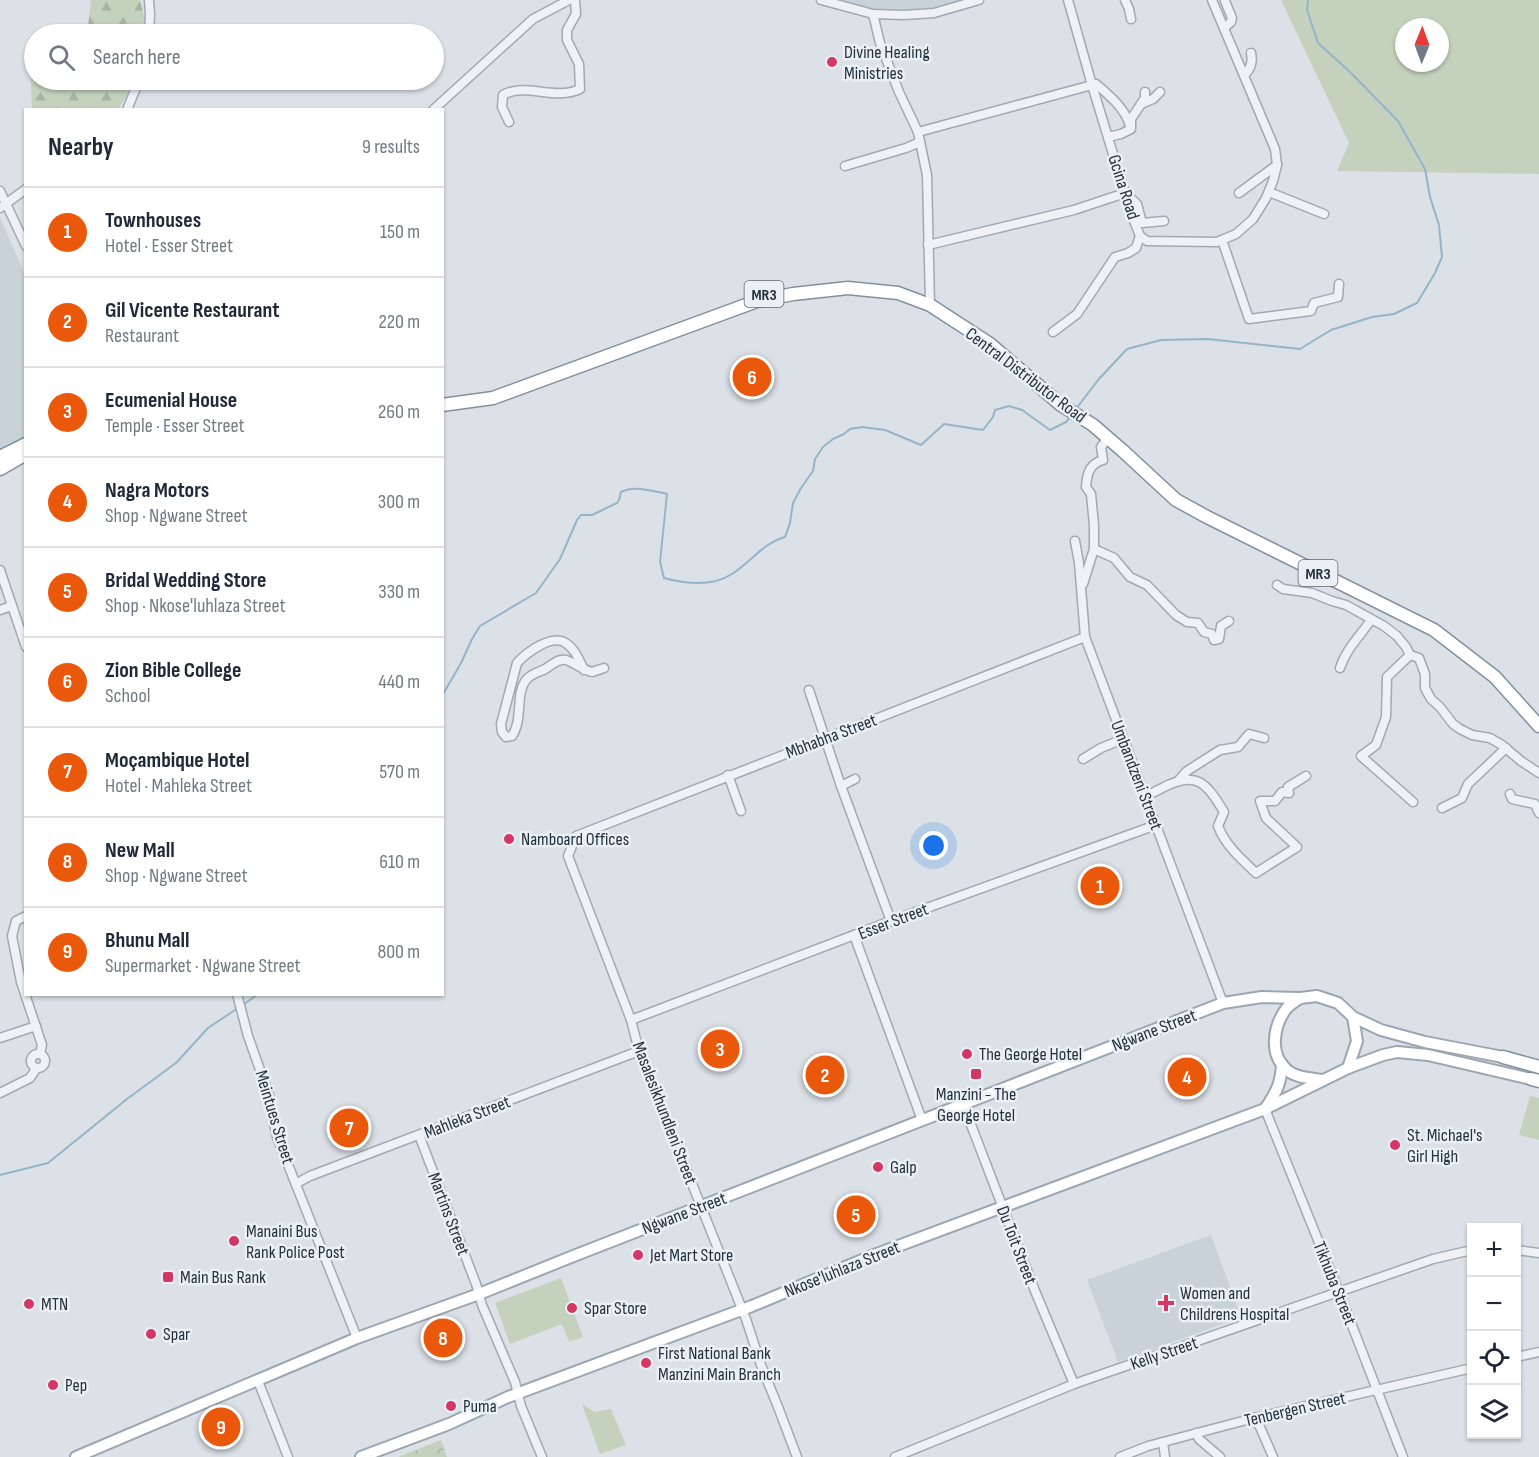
<!DOCTYPE html>
<html lang="en">
<head>
<meta charset="utf-8">
<style>
	:root { --surface:#fff; --page:#f2f2f3; --text:#1f2937; --muted:#747a83; --line:#e0e1e3; --accent:#ea580c }
	body { margin:0; font-family:"Sofia Sans Condensed",sans-serif; background:var(--page); color:var(--text) }
	.controls { position:absolute; right:18px; bottom:18px; display:grid; overflow:hidden; border-radius:0px; box-shadow:0 2px 4px #0004 }
	.controls button { width:54px; height:54px; display:grid; place-items:center; padding:0; border:0; border-bottom:2px solid var(--line); background:var(--surface); color:var(--text); font:30px sans-serif }
	.compass { position:absolute; left:1395px; top:18px; width:54px; height:54px; border-radius:50%; background:var(--surface); box-shadow:0 2px 4px #0004; rotate:1deg }
	.you { position:absolute; left:934px; top:846px; width:21px; height:21px; margin:-15px; border:4px solid #fff; border-radius:50%; background:#1a73e8; box-shadow:0 0 0 9px #1a73e833 }
	.badge { display:grid; place-items:center; width:39px; height:39px; border-radius:50%; background:var(--accent); color:#fff; font-size:20px; font-weight:700 }
	.pin { position:absolute; translate:-50% -50%; border:3px solid #fff; box-shadow:0 2px 6px #0006 }
	.list { margin:0; padding:0; list-style:none }
	h2 { display:flex; justify-content:space-between; align-items:center; height:78px; margin:0; padding:0 24px; font-size:26px }
	h2 small { font-size:20px; font-weight:400; color:var(--muted) }
	.list li { display:grid; grid-template-columns:39px 1fr auto; gap:18px; align-items:center; box-sizing:border-box; height:90px; padding:0 24px; border-top:2px solid var(--line) }
	.list b { display:block; font-size:22px; white-space:nowrap }
	.list p { margin:0; font-size:20px; white-space:nowrap; color:var(--muted) }
	.list em { font-size:20px; font-style:normal; color:var(--muted) }
	.icon { flex:none; width:33px; height:33px; fill:none; stroke:currentColor; stroke-width:2; stroke-linecap:round; stroke-linejoin:round }
	.map { position:relative; flex:none; width:1539px; height:1457px; overflow:hidden }
	.search { position:absolute; background:var(--surface); box-shadow:0 2px 4px #0004; left:24px; top:24px; width:420px; height:66px; display:flex; align-items:center; gap:15px; box-sizing:border-box; padding:0 21px; border-radius:33px; color:var(--muted); font-size:22px }
	.panel { position:absolute; background:var(--surface); box-shadow:0 2px 4px #0004; left:24px; top:108px; width:420px; height:888px; border-radius:0px }
	.map>svg:first-child { display:block }
</style>
</head>
<body>
<div class="map">
<svg width="1539" height="1457" viewBox="0 0 1539 1457">
	<defs>
		<pattern id="forest-firs" width="22" height="20" patternUnits="userSpaceOnUse" patternTransform="scale(1.5)"><rect width="22" height="20" fill="#c4d1bc"/><path d="M5 1l3.5 6h-7zM16 11l3.5 6h-7z" fill="#a8b4a2"/></pattern>
		<pattern id="park-crowns" width="20" height="18" patternUnits="userSpaceOnUse" patternTransform="scale(1.5)"><rect width="20" height="18" fill="#c4d1bc"/><path d="M2 6a3 3 0 1 1 6 0M12 15a3 3 0 1 1 6 0" fill="none" stroke="#a8b4a2"/></pattern>
	</defs>
	<rect width="100%" height="100%" fill="#dbe1e7"/>
	<g fill="#c9d1d9">
		<path d="M816 0H977L934 13 873 14Z"/>
		<path d="M0 217 25 275 26 438 0 451Z"/>
		<path d="M1211 1235 1241 1317 1118 1362 1087 1280Z"/>
	</g>
	<g fill="#c4d1bc" fill-rule="evenodd">
		<path d="M1281 0H1539V174L1337 171 1349 143ZM1404 27H1440V63H1404Z"/>
		<path d="M1530 1096 1539 1098V1140L1519 1135Z"/>
		<path d="M561 1278 583 1337 569 1342 562 1324 510 1344 495 1303Z"/>
		<path d="M582 1404 595 1412 611 1409 626 1445 600 1454Z"/>
	</g>
	<g fill="url(#forest-firs)">
		<path d="M91 0H140L145 19 141 34H87Z"/>
		<path d="M31 79 59 86 75 80H130L127 96 118 109 32 110Z"/>
	</g>
	<path fill="url(#park-crowns)" d="M441 1440 447 1457H397H398Z"/>
	<g fill="none" stroke-linecap="round" stroke-linejoin="round">
		<g stroke="#94b5c9" stroke-width="2">
			<path d="M1076 409 1098 380 1127 349 1161 340 1208 339 1300 349 1331 330 1372 317 1394 314 1417 303 1435 273 1442 257 1439 225 1430 197 1425 169 1398 121 1351 73 1318 43 1307 10 1308 0"/>
			<path d="M442 696 461 663 472 639 480 626 536 593 560 559 577 520 581 515H592L617 503 619 500 621 492C635 485 653 491 667 494L660 562 664 578C686 584 712 587 732 574 751 562 763 543 785 537L790 523 793 503 801 488 813 471 815 459 823 447 833 439 844 434 850 429 862 427 885 430 921 445 944 424 983 430 993 417 995 410 1009 406 1022 410 1050 430 1066 422 1071 416"/>
			<path d="M243 1005 258 994"/>
			<path d="M0 1175 48 1163 127 1099 176 1063 208 1028 238 1008"/>
		</g>
		<g stroke="#a1a9b1" stroke-width="11">
			<g id="minor">
				<path d="M149 0 150 14 149 34"/>
				<path d="M821 0 873 14 904 15 934 13 979 0"/>
				<path d="M1068 0 1092 85 1131 213 1140 236 1147 241 1217 242 1236 234 1253 219 1266 198 1273 181 1277 165 1275 149 1212 0"/>
				<path d="M1125 0 1129 9 1131 19"/>
				<path d="M873 14 880 43 899 92 918 132 927 175 930 305"/>
				<path d="M1224 28 1231 22 1232 18 1225 1"/>
				<path d="M1244 75C1251 69 1253 62 1251 53"/>
				<path d="M1096 84C1109 95 1125 108 1130 126"/>
				<path d="M1141 104 1153 99 1160 92"/>
				<path d="M127 110 139 80"/>
				<path d="M433 110 533 19 569 0"/>
				<path d="M509 122 502 107 503 95C525 82 555 101 580 89L579 64 567 40V30L576 14 575 0"/>
				<path d="M918 132 1092 85"/>
				<path d="M1108 137 1121 134 1131 129V119L1145 98V92"/>
				<path d="M845 166 906 148 920 142"/>
				<path d="M0 191 26 246"/>
				<path d="M1269 192 1324 214"/>
				<path d="M1239 193 1277 165"/>
				<path d="M0 208 26 189"/>
				<path d="M1222 240 1249 319 1311 311 1314 303 1338 297 1339 284"/>
				<path d="M928 245 1074 210 1125 193 1137 204 1142 223 1164 221"/>
				<path d="M1053 332 1077 314 1115 257 1128 253 1136 248 1140 236"/>
				<path d="M1075 541 1079 563 1085 637 1223 1003"/>
				<path d="M1094 549 1114 558 1130 577 1147 585 1176 615 1187 622 1198 623 1204 632 1212 634 1214 640 1219 639 1221 626 1229 621"/>
				<path d="M0 570 26 647"/>
				<path d="M1083 584 1094 549V525L1091 494 1086 487C1087 474 1089 464 1103 460L1101 447 1108 438"/>
				<path d="M1277 585 1283 589 1312 593 1332 601 1346 605 1384 626 1397 636 1406 647 1410 655 1419 658 1425 674V688L1431 699 1440 707 1453 724 1460 729 1472 735 1490 738 1502 745 1521 761 1539 773"/>
				<path d="M0 610 12 606"/>
				<path d="M1410 655 1387 677 1386 717 1376 745 1361 756 1413 802"/>
				<path d="M1340 668C1346 649 1360 636 1371 620"/>
				<path d="M584 670C579 660 575 648 564 642 550 635 526 653 517 663L501 724 502 732 506 737 512 736C524 719 514 691 528 678 533 673 540 672 545 669 552 665 558 658 566 660 575 663 583 670 592 672L604 668"/>
				<path d="M809 690 841 786 891 921"/>
				<path d="M1083 759 1101 748 1123 739"/>
				<path d="M728 775 741 811"/>
				<path d="M1178 781 1187 771 1220 750 1238 747 1249 734 1264 738"/>
				<path d="M841 786 855 779"/>
				<path d="M1144 793C1153 794 1154 792 1162 788 1196 770 1206 782 1224 812L1218 826C1225 845 1242 860 1256 873L1297 847 1266 818 1260 801H1275L1282 792 1289 793 1288 787 1306 776"/>
				<path d="M1510 794 1512 799 1535 804 1539 813"/>
				<path d="M1442 808 1462 798 1468 784 1506 748"/>
				<path d="M26 916 16 921 12 936 21 982 42 1045 40 1054"/>
				<path d="M854 935 922 1120"/>
				<path d="M237 994 248 1036 269 1095 272 1114 277 1137 357 1338"/>
				<path d="M631 1020 891 921 1156 825"/>
				<path d="M0 1038 36 1026"/>
				<circle cx="38" cy="1061" r="7"/>
				<path d="M0 1093 30 1078 36 1069"/>
				<path d="M963 1104 1035 1291 1074 1384"/>
				<path d="M1265 1109 1339 1292 1403 1457"/>
				<path d="M419 1135 476 1284 482 1305 515 1382 521 1406 542 1457"/>
				<path d="M297 1183 310 1176 639 1051"/>
				<path d="M1516 1250 1539 1253"/>
				<path d="M1516 1357 1539 1352"/>
				<path d="M258 1381 288 1457"/>
				<path d="M1254 1418 1260 1427 1273 1457"/>
				<path d="M1196 1433 1199 1439 1220 1457"/>
				<path d="M1163 1442 1165 1457"/>
				<path d="M797 1457 778 1407 761 1365 746 1319 639 1051 631 1020 568 856 576 836 1085 637"/>
				<path d="M895 1457 1074 1384 1433 1259 1472 1250"/>
				<path d="M1120 1457 1148 1446 1254 1418 1472 1368"/>
			</g>
		</g>
		<g stroke="#9aa7b3" stroke-width="14">
			<g id="major">
				<path d="M1300 998C1296 1001 1289 1005 1286 1009 1273 1027 1269 1055 1287 1070 1296 1078 1311 1078 1323 1080"/>
				<path d="M1348 1068 1357 1041 1353 1017"/>
				<path d="M1265 1109C1276 1093 1281 1084 1282 1064"/>
				<path d="M76 1457 357 1338 479 1294 576 1255 1223 1003 1262 997 1300 998 1317 996 1338 1003 1353 1017 1381 1030 1425 1042 1503 1057"/>
				<path d="M361 1457 449 1424 508 1397 752 1306 874 1255 1265 1109 1348 1068 1383 1055 1397 1052 1428 1055 1531 1079"/>
			</g>
		</g>
		<g stroke="#82919e" stroke-width="15">
			<g id="highway">
				<path d="M442 405 493 398 757 301 793 294 848 288 898 293 930 305 990 344 1061 405 1093 425 1123 451 1176 500 1207 517 1434 630 1495 677 1539 726"/>
				<path d="M0 457 26 444"/>
				<path d="M0 469 26 454"/>
				<path d="M1503 1057 1539 1067"/>
				<path d="M1531 1079 1539 1081"/>
			</g>
		</g>
		<use href="#minor" stroke="#eef1f5" stroke-width="8"/>
		<use href="#major" stroke="#fff" stroke-width="10"/>
		<use href="#highway" stroke="#fff" stroke-width="12"/>
	</g>
	<g fill="#d43764" stroke="#eaf0f4" stroke-width="2">
		<circle cx="832" cy="62" r="6"/>
		<circle cx="509" cy="839" r="6"/>
		<circle cx="967" cy="1054" r="6"/>
		<rect x="970" y="1068" width="12" height="12" rx="3"/>
		<circle cx="1395" cy="1145" r="6"/>
		<circle cx="878" cy="1167" r="6"/>
		<circle cx="234" cy="1241" r="6"/>
		<circle cx="638" cy="1255" r="6"/>
		<rect x="162" y="1271" width="12" height="12" rx="3"/>
		<path d="M1163 1294h6v6h6v6h-6v6h-6v-6h-6v-6h6z"/>
		<circle cx="29" cy="1304" r="6"/>
		<circle cx="572" cy="1308" r="6"/>
		<circle cx="151" cy="1334" r="6"/>
		<circle cx="646" cy="1363" r="6"/>
		<circle cx="53" cy="1385" r="6"/>
		<circle cx="451" cy="1406" r="6"/>
	</g>
	<g text-anchor="middle" stroke-width="5" stroke-linejoin="round" paint-order="stroke">
		<g fill="#eaf0f4" stroke="#606a74" stroke-width="1.5">
			<rect x="744.5" y="281" width="39" height="26" rx="4.5"/>
			<rect x="1298.5" y="560" width="39" height="26" rx="4.5"/>
		</g>
		<g font-size="16" font-weight="bold" fill="#25313d">
			<text x="764" y="300">MR3</text>
			<text x="1318" y="579">MR3</text>
		</g>
		<g font-size="18" fill="#25313d" stroke="#eaf0f4" text-anchor="start">
			<text x="844" y="58">Divine Healing<tspan x="844" dy="21">Ministries</tspan></text>
			<text x="521" y="845">Namboard Offices</text>
			<text x="979" y="1060">The George Hotel</text>
			<text x="976" y="1100" text-anchor="middle">Manzini - The<tspan x="976" dy="21">George Hotel</tspan></text>
			<text x="1407" y="1141">St. Michael's<tspan x="1407" dy="21">Girl High</tspan></text>
			<text x="890" y="1173">Galp</text>
			<text x="246" y="1237">Manaini Bus<tspan x="246" dy="21">Rank Police Post</tspan></text>
			<text x="650" y="1261">Jet Mart Store</text>
			<text x="180" y="1283">Main Bus Rank</text>
			<text x="1180" y="1299">Women and<tspan x="1180" dy="21">Childrens Hospital</tspan></text>
			<text x="41" y="1310">MTN</text>
			<text x="584" y="1314">Spar Store</text>
			<text x="163" y="1340">Spar</text>
			<text x="658" y="1359">First National Bank<tspan x="658" dy="21">Manzini Main Branch</tspan></text>
			<text x="65" y="1391">Pep</text>
			<text x="463" y="1412">Puma</text>
		</g>
		<g font-size="18" fill="#25313d" stroke="#eaf0f4">
			<text transform="translate(1124 187) rotate(72)" y="6">Gcina Road</text>
			<text transform="translate(1026 375) rotate(37)" y="6">Central Distributor Road</text>
			<text transform="translate(831 736) rotate(-21)" y="6">Mbhabha Street</text>
			<text transform="translate(1137 775) rotate(69)" y="6">Umbandzeni Street</text>
			<text transform="translate(893 921) rotate(-21)" y="6">Esser Street</text>
			<text transform="translate(1154 1030) rotate(-21)" y="6">Ngwane Street</text>
			<text transform="translate(665 1113) rotate(69)" y="6">Masalesikhundleni Street</text>
			<text transform="translate(275 1117) rotate(73)" y="6">Meintues Street</text>
			<text transform="translate(467 1117) rotate(-21)" y="6">Mahleka Street</text>
			<text transform="translate(684 1213) rotate(-21)" y="6">Ngwane Street</text>
			<text transform="translate(449 1214) rotate(69)" y="6">Martins Street</text>
			<text transform="translate(1017 1245) rotate(69)" y="6">Du Toit Street</text>
			<text transform="translate(842 1269) rotate(-22)" y="6">Nkose'luhlaza Street</text>
			<text transform="translate(1335 1283) rotate(68)" y="6">Tikhuba Street</text>
			<text transform="translate(1164 1353) rotate(-19)" y="6">Kelly Street</text>
			<text transform="translate(1295 1409) rotate(-13)" y="6">Tenbergen Street</text>
		</g>
	</g>
</svg>
<div class="controls">
<button>+</button>
<button>−</button>
<button><svg class="icon" aria-label="locate" viewBox="0 0 24 24"><circle cx="12" cy="12" r="6"/><path d="M12 2v4M12 18v4M2 12h4M18 12h4"/></svg></button>
<button><svg class="icon" aria-label="layers" viewBox="0 0 24 24"><path d="M12 4l9 5-9 5-9-5zM3 14l9 5 9-5"/></svg></button>
</div>
<svg class="compass" viewBox="-18 -18 36 36"><path d="M0-13l5 13h-10z" fill="#e53935"/><path d="M0 13l5-13h-10z" fill="#747a83"/></svg>
<div class="you"></div>
<div class="pin badge" style="left:1100px;top:886px">1</div>
<div class="pin badge" style="left:825px;top:1075px">2</div>
<div class="pin badge" style="left:720px;top:1049px">3</div>
<div class="pin badge" style="left:1187px;top:1077px">4</div>
<div class="pin badge" style="left:856px;top:1215px">5</div>
<div class="pin badge" style="left:752px;top:377px">6</div>
<div class="pin badge" style="left:349px;top:1128px">7</div>
<div class="pin badge" style="left:443px;top:1338px">8</div>
<div class="pin badge" style="left:221px;top:1427px">9</div>
<div class="search"><svg class="icon" aria-label="search" viewBox="0 0 24 24"><circle cx="10" cy="10" r="6"/><path d="M15 15l6 6"/></svg>Search here</div>
<section class="panel">
<h2>Nearby<small>9 results</small></h2>
<ul class="list">
<li><span class="badge">1</span><div><b>Townhouses</b><p>Hotel · Esser Street</p></div><em>150 m</em></li>
<li><span class="badge">2</span><div><b>Gil Vicente Restaurant</b><p>Restaurant</p></div><em>220 m</em></li>
<li><span class="badge">3</span><div><b>Ecumenial House</b><p>Temple · Esser Street</p></div><em>260 m</em></li>
<li><span class="badge">4</span><div><b>Nagra Motors</b><p>Shop · Ngwane Street</p></div><em>300 m</em></li>
<li><span class="badge">5</span><div><b>Bridal Wedding Store</b><p>Shop · Nkose'luhlaza Street</p></div><em>330 m</em></li>
<li><span class="badge">6</span><div><b>Zion Bible College</b><p>School</p></div><em>440 m</em></li>
<li><span class="badge">7</span><div><b>Moçambique Hotel</b><p>Hotel · Mahleka Street</p></div><em>570 m</em></li>
<li><span class="badge">8</span><div><b>New Mall</b><p>Shop · Ngwane Street</p></div><em>610 m</em></li>
<li><span class="badge">9</span><div><b>Bhunu Mall</b><p>Supermarket · Ngwane Street</p></div><em>800 m</em></li>
</ul>
</section>
</div>
</body>
</html>
